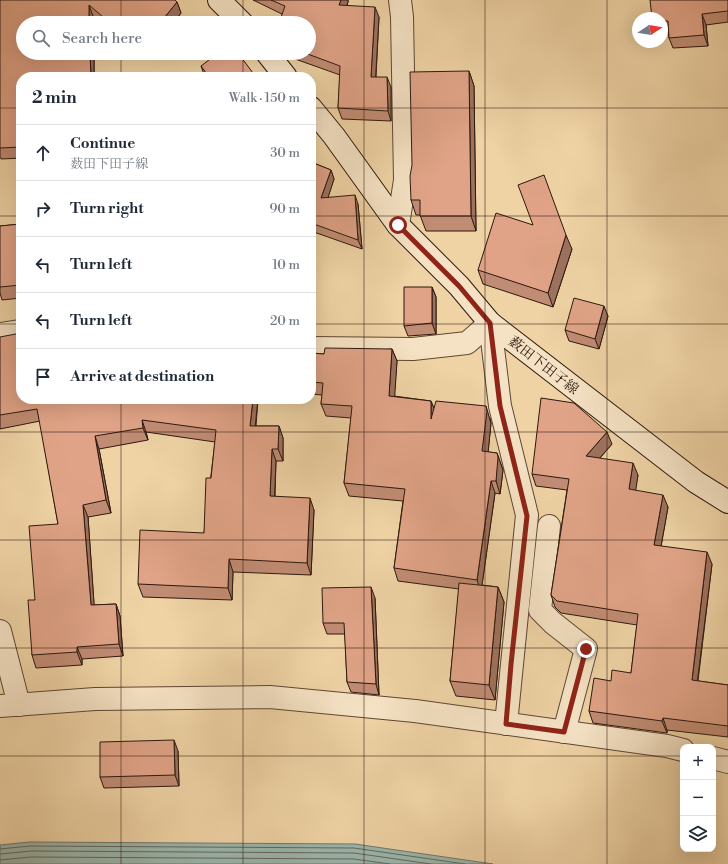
<!DOCTYPE html>
<html lang="en">
<head>
<meta charset="utf-8">
<style>
	:root { --surface:#fff; --page:#f2f2f3; --text:#1f2937; --muted:#747a83; --line:#e0e1e3 }
	body { margin:0; font-family:"Libre Bodoni","Noto Serif JP",serif; background:var(--page); color:var(--text) }
	.controls { position:absolute; right:12px; bottom:12px; display:grid; overflow:hidden; border-radius:8px; box-shadow:0 4px 16px #0002 }
	.controls button { width:36px; height:36px; display:grid; place-items:center; padding:0; border:0; border-bottom:1px solid var(--line); background:var(--surface); color:var(--text); font:20px sans-serif }
	.compass { position:absolute; left:632px; top:12px; width:36px; height:36px; border-radius:50%; background:var(--surface); box-shadow:0 4px 16px #0002; rotate:78deg }
	.stop { position:absolute; width:12px; height:12px; margin:-9px; border:3px solid #8f2418; border-radius:50%; background:#fff }
	.stop.end { background:#8f2418; border-color:#fff; box-shadow:0 1px 4px #0008 }
	.list { margin:0; padding:0; list-style:none }
	h2 { display:flex; justify-content:space-between; align-items:center; height:52px; margin:0; padding:0 16px; font-size:17px }
	h2 small { font-size:13px; font-weight:400; color:var(--muted) }
	.list li { display:grid; grid-template-columns:26px 1fr auto; gap:12px; align-items:center; box-sizing:border-box; height:56px; padding:0 16px; border-top:1px solid var(--line) }
	.list b { display:block; font-size:15px; white-space:nowrap }
	.list p { margin:0; font-size:13px; white-space:nowrap; color:var(--muted) }
	.list em { font-size:13px; font-style:normal; color:var(--muted) }
	.icon { flex:none; width:22px; height:22px; fill:none; stroke:currentColor; stroke-width:2; stroke-linecap:round; stroke-linejoin:round }
	.map { position:relative; flex:none; width:728px; height:864px; overflow:hidden }
	.search { position:absolute; background:var(--surface); box-shadow:0 4px 16px #0002; left:16px; top:16px; width:300px; height:44px; display:flex; align-items:center; gap:10px; box-sizing:border-box; padding:0 14px; border-radius:22px; color:var(--muted); font-size:15px }
	.panel { position:absolute; background:var(--surface); box-shadow:0 4px 16px #0002; left:16px; top:72px; width:300px; height:332px; border-radius:16px }
	.map>svg:first-child { display:block }
</style>
</head>
<body>
<div class="map">
<svg width="728" height="864" viewBox="0 0 728 864">
	<rect width="100%" height="100%" fill="#efd3a5"/>
	<filter id="stains"><feTurbulence type="fractalNoise" baseFrequency=".005" numOctaves="4"/><feColorMatrix values="0 0 0 0 .2 0 0 0 0 .09 0 0 0 0 .02 0 0 0 .5 -.17"/></filter>
	<radialGradient id="worn" r=".72"><stop offset=".6" stop-color="#630" stop-opacity="0"/><stop offset="1" stop-color="#630" stop-opacity=".3"/></radialGradient>
	<path fill="#9bb7ae" stroke="#6f776e" d="M30 842 355 844 493 864H0V845Z"/>
	<g fill="none" stroke-linecap="round" stroke-linejoin="round">
		<g stroke="#64685e" stroke-width="1">
			<path d="M0 849 30 846 354 848 465 864"/>
			<path d="M0 854 31 851 354 853 431 864"/>
			<path d="M0 860 31 857 354 859 390 864"/>
		</g>
		<g stroke="#5e4734" stroke-width="24">
			<g id="minor">
				<path d="M398 225 405 180 402 17 400 0"/>
				<path d="M490 323 500 406 527 515 506 724"/>
				<path d="M0 334 21 331"/>
				<path d="M311 348 413 349 467 343 490 323"/>
				<path d="M549 526 540 610 553 623 586 649 564 732"/>
				<path d="M0 631 19 705"/>
				<path d="M0 706 95 699 270 697 415 711 667 746 683 750"/>
				<path d="M713 758 728 762"/>
			</g>
		</g>
		<g stroke="#2d180e" stroke-width="24">
			<g id="secondary">
				<path d="M219 0 242 23"/>
				<path d="M267 53 286 77"/>
				<path d="M311 108 334 136 398 225 459 286 490 323 696 482 728 502"/>
			</g>
		</g>
		<use href="#minor" stroke="#f5e2c4" stroke-width="22"/>
		<use href="#secondary" stroke="#f5e2c4" stroke-width="22"/>
	</g>
	<g fill="#c18c74" stroke="#2d180e">
		<path d="M0 0 177 2 181 13 173 23H101L93 16V23H23V53H94V77H21V158L1 159 0 157Z"/>
		<path d="M253 0H348V2L347 5 379 17 376 77 391 87V121L342 119 338 108 340 75 284 55 283 53H309L282 14Z"/>
		<path d="M728 0V22L706 25 708 46 673 48 669 38 668 32H662V18Z"/>
		<path d="M136 53H147L142 58Z"/>
		<path d="M201 66 256 77H205Z"/>
		<path d="M469 71 474 86 476 231H426L420 215H416L411 200Z"/>
		<path d="M311 162 331 170 334 179 328 197 358 204 362 249 311 231Z"/>
		<path d="M21 224V298L2 300 0 293V226Z"/>
		<path d="M572 249 553 307 483 284 478 270Z"/>
		<path d="M432 287 436 297V334L408 336 404 326Z"/>
		<path d="M608 316 599 349 569 341 565 330Z"/>
		<path d="M0 337 21 399H258L256 426H279L283 438V461H276L275 496 314 510 311 575 233 572 232 600 143 597 138 584 204 533 215 442 146 432 148 440 99 449 111 513 88 517 94 605 116 604 120 616 123 656 82 659V665L36 668 32 655 35 600 58 524 40 421 0 429Z"/>
		<path d="M392 349 397 361 394 396 431 401 434 409 490 418 491 423 488 452 497 453 503 470 500 494 495 493 482 585 498 587 504 602 495 700 456 696 450 681 459 589 398 581 394 568 403 501 349 496 344 483 351 418 326 416 321 404 322 395 311 394V353L324 354Z"/>
		<path d="M612 444 600 458 638 475 635 490 668 507 661 546 712 564 698 681 728 685V737L667 730V733L593 723 589 711 611 681 631 673 637 625 561 613 555 607 551 595 567 490 536 486 532 474Z"/>
		<path d="M375 598 379 695 351 692 347 682 345 634H327L323 623Z"/>
		<path d="M178 751 179 786 104 788 100 777Z"/>
	</g>
	<g fill="#9d725e" stroke="#2d180e">
		<path d="M341 0H348V2L343 15 339 5Z"/>
		<path d="M177 2 181 13 173 23H160Z"/>
		<path d="M89 5 93 16V23H89Z"/>
		<path d="M375 7 379 17 375 88 371 77Z"/>
		<path d="M702 14 706 25 708 46 704 35Z"/>
		<path d="M90 53H94V77H91Z"/>
		<path d="M140 53H147L142 58Z"/>
		<path d="M469 71 474 86 476 231 471 216Z"/>
		<path d="M387 77 391 87V121L388 111Z"/>
		<path d="M331 170 334 179 325 207 321 198Z"/>
		<path d="M355 195 358 204 362 249 358 240Z"/>
		<path d="M566 235 572 249 553 307 548 293Z"/>
		<path d="M432 287 436 297V334L432 323Z"/>
		<path d="M604 306 608 316 599 349 595 339Z"/>
		<path d="M392 349 397 361 394 408 389 396Z"/>
		<path d="M253 399H258L254 438 250 426Z"/>
		<path d="M431 401 436 413 431 419Z"/>
		<path d="M486 406 491 423 487 464 482 451Z"/>
		<path d="M142 420 146 432 148 440 143 428Z"/>
		<path d="M279 426 283 438V461L278 449Z"/>
		<path d="M607 432 612 444 591 468 586 456Z"/>
		<path d="M95 436 99 449 111 513 106 500Z"/>
		<path d="M272 449 276 461 274 509 270 496Z"/>
		<path d="M497 453 503 470 500 494 496 481Z"/>
		<path d="M633 463 638 475 634 502 629 489Z"/>
		<path d="M491 481 495 493 481 592 477 580Z"/>
		<path d="M663 495 668 507 659 558 654 545Z"/>
		<path d="M310 498 314 510 311 575 307 563Z"/>
		<path d="M83 505 88 517 95 617 91 605Z"/>
		<path d="M707 552 712 564 696 692 692 680Z"/>
		<path d="M229 559 233 572 232 600 228 588Z"/>
		<path d="M371 587 375 598 379 695 376 684Z"/>
		<path d="M498 587 504 602 495 700 489 685Z"/>
		<path d="M116 604 120 616 123 656 119 644Z"/>
		<path d="M77 647 82 659V665L77 652Z"/>
		<path d="M663 718 667 730V733L662 721Z"/>
		<path d="M174 740 178 751 179 786 175 775Z"/>
	</g>
	<g fill="#e0a387" stroke="#2d180e">
		<path d="M0 0H175L177 2 160 23H110L89 5V23H23V53H90L91 77H21V147L0 148Z"/>
		<path d="M271 0H341L339 5 375 7 371 77H387L388 111 338 108 340 66 305 53H309V23H279L285 6Z"/>
		<path d="M650 0H728V11L702 14 704 35 669 38 668 21H662V18H652Z"/>
		<path d="M218 53H238L256 77H209L201 66Z"/>
		<path d="M469 71 471 216H420V200H411L410 176 412 165 410 72Z"/>
		<path d="M311 162 331 170 321 198 355 195 358 240 311 223Z"/>
		<path d="M544 175 566 235 548 293 478 270 496 213 533 225 518 185Z"/>
		<path d="M21 224V285L0 287V226Z"/>
		<path d="M404 287H432V323L404 326Z"/>
		<path d="M574 298 604 306 595 339 565 330Z"/>
		<path d="M21 333V399H253L250 426H279L278 449H272L270 496 310 498 307 563 229 559 228 588 138 584 140 530 204 533 206 478H211L216 430 142 420 143 428 95 436 106 500 83 505 91 605 116 604 119 644 77 647V652L32 655 28 600H35L29 526 58 524 37 409 0 415V337Z"/>
		<path d="M325 348 392 349 389 396 431 401V419L436 401 486 406 487 411 482 451 497 453 498 457 496 481H491L477 580 394 568 405 489 344 483 352 406 321 404 323 383 311 382V353L324 354Z"/>
		<path d="M541 398 574 403 607 432 586 456 633 463 629 489 663 495 654 545 707 552 692 680 728 685V726L663 718 662 721 589 711 594 678 611 681 612 670 631 673 638 614 557 601 551 595 569 479 532 474Z"/>
		<path d="M459 583 498 587 489 685 450 681Z"/>
		<path d="M371 587 376 684 347 682 344 623H323L322 588Z"/>
		<path d="M174 740 175 775 100 777V742Z"/>
	</g>
	<g fill="none" stroke-linecap="round" stroke-linejoin="round">
		<path stroke="#8f2418" stroke-width="5" d="M398 225 459 286 490 323 500 406 527 516 511 664 506 724 564 732 586 649"/>
	</g>
	<path fill="none" stroke="#2d180e" stroke-width="1" stroke-opacity="0.55" d="M121 0V23M243 0V23M364 0V864M485 0V864M607 0V864M121 53V77M243 53V77M0 108H21M311 108H728M0 216H21M311 216H728M0 324H21M311 324H728M121 399V864M243 399V864M0 432H728M0 540H728M0 648H728M0 756H683M713 756H728"/>
	<g text-anchor="middle" stroke-width="3" stroke-linejoin="round" paint-order="stroke">
		<g font-size="14" fill="#2d180e" stroke="#f5e2c4">
			<text transform="translate(544 365) rotate(38)" y="5">薮田下田子線</text>
		</g>
	</g>
	<rect width="100%" height="100%" filter="url(#stains)"/>
	<rect width="100%" height="100%" fill="url(#worn)"/>
</svg>
<div class="controls">
<button>+</button>
<button>−</button>
<button><svg class="icon" aria-label="layers" viewBox="0 0 24 24"><path d="M12 4l9 5-9 5-9-5zM3 14l9 5 9-5"/></svg></button>
</div>
<svg class="compass" viewBox="-18 -18 36 36"><path d="M0-13l5 13h-10z" fill="#e53935"/><path d="M0 13l5-13h-10z" fill="#747a83"/></svg>
<div class="stop" style="left:398px;top:225px"></div>
<div class="stop end" style="left:586px;top:649px"></div>
<div class="search"><svg class="icon" aria-label="search" viewBox="0 0 24 24"><circle cx="10" cy="10" r="6"/><path d="M15 15l6 6"/></svg>Search here</div>
<section class="panel">
<h2>2 min<small>Walk · 150 m</small></h2>
<ul class="list">
<li><svg class="icon" aria-label="ahead" viewBox="0 0 24 24"><path d="M12 20V5M6 11l6-6 6 6"/></svg><div><b>Continue</b><p>薮田下田子線</p></div><em>30 m</em></li>
<li><svg class="icon" aria-label="right" viewBox="0 0 24 24"><path d="M7 20v-9h11M14 6l5 5-5 5"/></svg><div><b>Turn right</b></div><em>90 m</em></li>
<li><svg class="icon" aria-label="left" viewBox="0 0 24 24"><path d="M17 20v-9H6M10 6l-5 5 5 5"/></svg><div><b>Turn left</b></div><em>10 m</em></li>
<li><svg class="icon" aria-label="left" viewBox="0 0 24 24"><path d="M17 20v-9H6M10 6l-5 5 5 5"/></svg><div><b>Turn left</b></div><em>20 m</em></li>
<li><svg class="icon" aria-label="arrive" viewBox="0 0 24 24"><path d="M6 21V4h12l-3 4 3 4H6"/></svg><div><b>Arrive at destination</b></div></li>
</ul>
</section>
</div>
</body>
</html>
